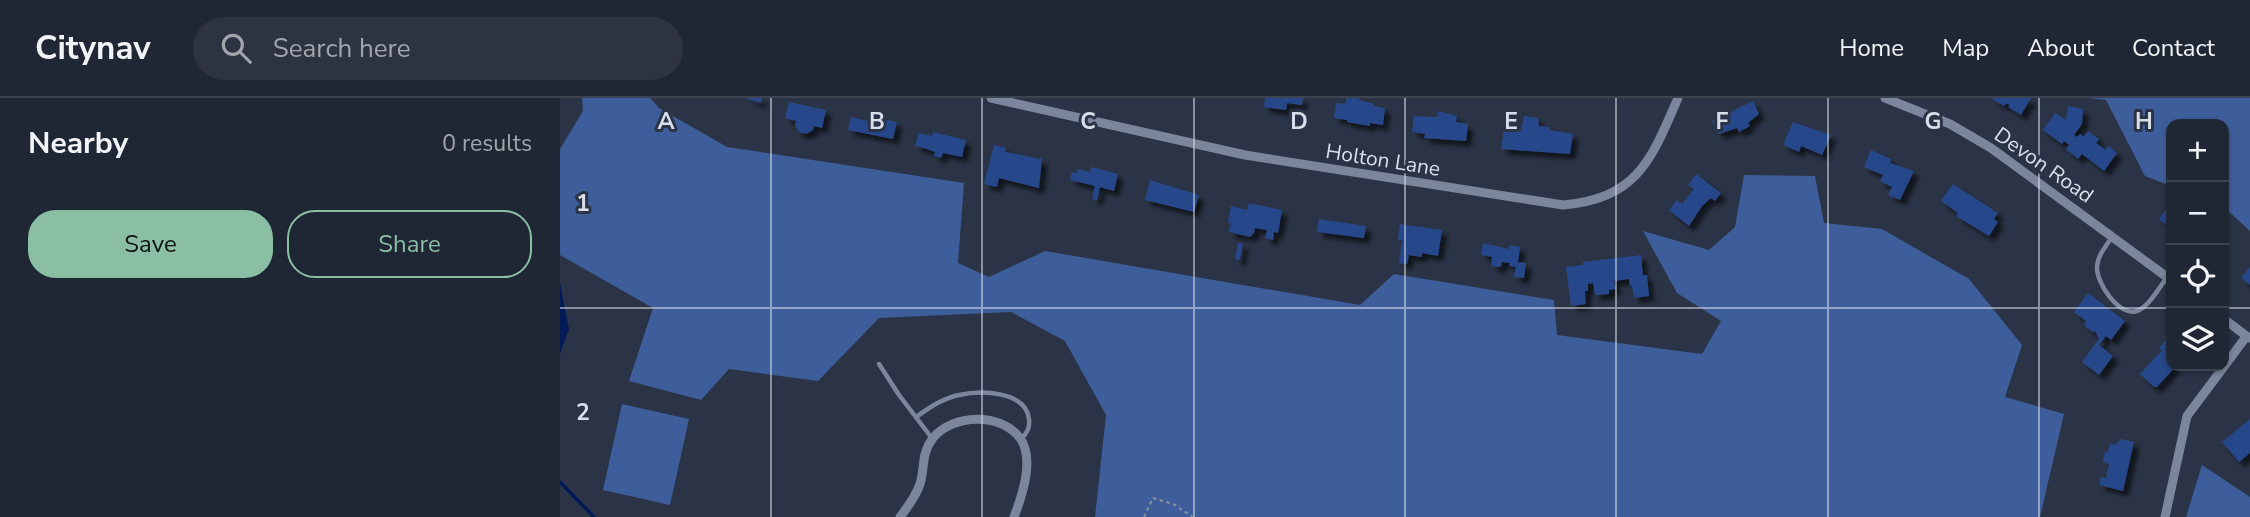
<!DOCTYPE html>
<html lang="en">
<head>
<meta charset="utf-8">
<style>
	:root { --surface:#202734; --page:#2d3340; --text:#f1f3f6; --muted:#a2a5ac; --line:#3d444f; --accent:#8abfa5 }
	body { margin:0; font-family:"Nunito Sans",sans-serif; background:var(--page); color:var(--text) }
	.controls { position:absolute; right:21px; top:21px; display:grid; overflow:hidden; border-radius:14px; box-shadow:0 2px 5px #0004 }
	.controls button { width:63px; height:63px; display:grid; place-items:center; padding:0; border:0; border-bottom:2px solid var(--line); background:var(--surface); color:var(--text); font:35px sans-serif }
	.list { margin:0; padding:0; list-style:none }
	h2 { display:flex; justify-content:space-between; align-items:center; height:91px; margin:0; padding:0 28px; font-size:30px }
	h2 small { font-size:23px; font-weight:400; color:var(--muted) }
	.actions { display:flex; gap:14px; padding:21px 28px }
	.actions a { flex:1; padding:16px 0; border:2px solid var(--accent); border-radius:28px; text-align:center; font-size:24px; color:var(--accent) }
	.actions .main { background:var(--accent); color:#111 }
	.icon { flex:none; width:38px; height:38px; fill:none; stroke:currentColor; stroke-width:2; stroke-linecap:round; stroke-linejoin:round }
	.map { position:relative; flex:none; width:1690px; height:419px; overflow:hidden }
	header { display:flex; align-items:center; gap:42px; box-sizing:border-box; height:98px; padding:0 35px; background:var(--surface); border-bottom:2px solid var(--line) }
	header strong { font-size:33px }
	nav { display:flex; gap:38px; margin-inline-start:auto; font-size:24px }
	.search { width:490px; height:63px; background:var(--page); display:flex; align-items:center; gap:18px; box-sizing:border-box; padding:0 24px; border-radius:38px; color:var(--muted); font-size:26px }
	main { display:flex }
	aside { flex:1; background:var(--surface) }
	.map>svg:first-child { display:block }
</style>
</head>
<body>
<header>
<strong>Citynav</strong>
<div class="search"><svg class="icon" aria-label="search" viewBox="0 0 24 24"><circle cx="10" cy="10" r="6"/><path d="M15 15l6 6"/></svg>Search here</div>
<nav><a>Home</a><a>Map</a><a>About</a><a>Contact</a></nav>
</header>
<main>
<aside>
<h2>Nearby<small>0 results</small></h2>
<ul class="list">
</ul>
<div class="actions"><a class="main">Save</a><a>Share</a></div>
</aside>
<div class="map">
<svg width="1690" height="419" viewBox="0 0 1690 419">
	<defs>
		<filter id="shadow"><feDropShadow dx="5.5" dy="5.5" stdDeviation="2" flood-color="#0009"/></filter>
	</defs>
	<rect width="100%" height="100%" fill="#2b3446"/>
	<g fill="#3e5d9b">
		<path d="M22 0H90L99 10 167 49 404 85 398 165 429 179 485 153 800 207 834 176 994 202 997 237 1142 256 1161 223 1117 195 1083 133 1149 152 1175 129 1184 77 1255 78 1264 125 1322 131 1409 181 1462 247 1445 299 1504 316 1480 419H535L546 317 505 243 451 214 319 220 258 283 169 271 141 302 69 283 93 210 0 157V51L23 13Z"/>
		<path d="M1529 0H1690V133L1664 109V26H1611V88L1585 78 1546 2Z"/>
		<path d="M62 306 129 321 110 407 43 392Z"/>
		<path d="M1642 367 1690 399V419H1626Z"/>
	</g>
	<path fill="#021b58" d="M0 185 9 231 0 256Z"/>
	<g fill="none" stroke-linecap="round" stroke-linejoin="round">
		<path stroke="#021b58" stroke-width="3.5" d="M0 384 34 419"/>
	</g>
	<g fill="#284789" filter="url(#shadow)">
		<path d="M185 0H202L201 5Z"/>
		<path d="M705 0H743L742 7 727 5 726 12 704 9Z"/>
		<path d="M787 0H799V2L814 6V8L825 10 823 27 810 25V28L787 24V22L774 20 776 5 785 6Z"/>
		<path d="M1431 0H1471L1461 17 1448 9 1450 7 1446 5 1444 8Z"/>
		<path d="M1193 3 1199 16 1188 25 1190 28 1179 34 1177 30 1159 36 1152 23Z"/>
		<path d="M229 4 266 12 262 30 254 28 253 32 246 36 239 34 235 27 236 23 225 20Z"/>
		<path d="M1508 8 1523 11 1522 26 1514 37 1517 39 1520 36 1524 39 1528 33 1539 41 1536 45 1546 52 1548 48 1557 55 1544 73 1522 56 1518 61 1506 51 1509 47 1504 43 1502 46 1483 32 1495 15 1506 22Z"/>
		<path d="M878 13 897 18 896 24 908 26 906 43 864 40 865 36 852 34 854 18 877 19Z"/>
		<path d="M964 18 978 20 979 28 990 29V32L1013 36 1010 56 941 51 944 31 961 33Z"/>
		<path d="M291 19 312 24 313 19 337 24 333 41 288 32Z"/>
		<path d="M1233 24 1271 37 1262 57 1241 48 1239 54 1223 47Z"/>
		<path d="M373 34 406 42 402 59 383 55 381 60 374 58 375 54 367 51 355 48 359 35 372 38Z"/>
		<path d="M434 47 446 50 445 54 482 61 479 90 439 80 437 89 424 86Z"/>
		<path d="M1311 52 1331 61 1330 65 1354 73 1340 102 1328 97 1332 89 1320 83 1323 77 1304 69Z"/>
		<path d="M531 69 558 76 554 93 540 89 537 102 532 101 535 88 510 82 512 74 517 75 518 71 530 74Z"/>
		<path d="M1136 76 1161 95 1155 103 1151 100 1142 108 1129 128 1109 112 1117 102 1122 106 1134 91 1128 87Z"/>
		<path d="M590 82 639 97 634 114 585 102Z"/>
		<path d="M1393 86 1438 115 1434 121 1438 124 1429 138 1396 118 1398 115 1381 103Z"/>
		<path d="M689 105 722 112 718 135 714 134 713 142 705 140 707 132 695 130 694 135 690 139 669 134 671 125H668L671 108 687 112Z"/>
		<path d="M1611 105V131L1599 121Z"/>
		<path d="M759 121 806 128 804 140 757 134Z"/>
		<path d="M840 126 882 132 878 158 862 155V159L849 157 847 166 839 165 842 142H838Z"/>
		<path d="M678 145 683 146 680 162 675 161Z"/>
		<path d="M923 145 949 151V147L960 149 958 164 966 165 964 180 954 179 956 169 949 168 950 165 942 164 941 169 931 168 932 159 921 157Z"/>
		<path d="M1081 157 1083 177H1087L1089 198 1074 200 1072 188H1070L1069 181 1054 183 1056 191 1049 192V196L1035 197 1033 185 1028 186V193H1025L1026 206 1011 208 1006 169 1023 167V164Z"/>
		<path d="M1690 169V187L1681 180Z"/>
		<path d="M1528 195 1565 223 1551 242 1546 238 1539 247 1553 258 1539 277 1522 264 1539 241 1535 233 1533 234 1526 229 1524 225 1526 223 1514 214Z"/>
		<path d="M1606 241 1611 245V268H1616L1597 289H1594L1580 276 1602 252 1599 250Z"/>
		<path d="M1690 321V355L1679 364 1662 344Z"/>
		<path d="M1560 341 1574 344 1563 393 1539 387 1541 379 1546 380 1549 366 1543 364 1545 353 1548 354 1550 345 1556 347Z"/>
	</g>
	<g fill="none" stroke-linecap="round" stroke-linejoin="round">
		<path stroke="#89919f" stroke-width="2" stroke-dasharray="3.5 3.5" stroke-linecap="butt" d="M584 419 593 400 613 406 633 419"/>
		<g stroke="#7b869c" stroke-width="4.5">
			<path d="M1552 139C1546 148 1538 157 1537 168 1536 185 1559 219 1577 213 1589 209 1599 189 1607 180"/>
			<path d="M319 266 339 297 371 339"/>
			<path d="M356 319C369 310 383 300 399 297 421 292 466 293 469 321 470 330 467 335 461 341"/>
		</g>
		<g stroke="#7b869c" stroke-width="9">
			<path d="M431 0 685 57 1003 107C1078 100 1091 62 1118 0"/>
			<path d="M1325 0 1390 26 1431 50 1611 182"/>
			<path d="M1664 221 1689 240"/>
			<path d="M340 419C347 410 356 398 360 386 365 370 361 355 373 340 393 316 440 314 460 340 475 361 462 398 454 419"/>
			<path d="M1605 419 1627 318 1686 239"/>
		</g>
	</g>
	<path fill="none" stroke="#d8dfea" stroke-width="2" stroke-opacity="0.55" d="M211 0V419M422 0V419M634 0V419M845 0V419M1056 0V419M1268 0V419M1479 0V419M0 210H1611M1664 210H1690"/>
	<g text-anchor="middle" stroke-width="6" stroke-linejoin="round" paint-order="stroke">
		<g font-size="21" fill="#d8dfea" stroke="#2b3446">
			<text transform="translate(823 62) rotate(9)" y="7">Holton Lane</text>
			<text transform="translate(1484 67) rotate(35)" y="7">Devon Road</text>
		</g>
	</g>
	<g font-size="23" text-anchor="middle" font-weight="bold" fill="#d8dfea" stroke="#2b3446" stroke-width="6" stroke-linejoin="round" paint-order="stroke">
		<text x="106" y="31">A</text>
		<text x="317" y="31">B</text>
		<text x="528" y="31">C</text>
		<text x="739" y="31">D</text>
		<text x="951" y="31">E</text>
		<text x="1162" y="31">F</text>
		<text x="1373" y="31">G</text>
		<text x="1584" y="31">H</text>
		<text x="23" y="113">1</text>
		<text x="23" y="322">2</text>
	</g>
</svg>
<div class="controls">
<button>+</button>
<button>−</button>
<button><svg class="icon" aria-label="locate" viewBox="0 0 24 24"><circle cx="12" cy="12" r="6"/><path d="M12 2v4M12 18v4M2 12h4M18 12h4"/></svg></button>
<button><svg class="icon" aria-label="layers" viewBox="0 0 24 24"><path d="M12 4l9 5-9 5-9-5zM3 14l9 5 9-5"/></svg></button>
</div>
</div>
</main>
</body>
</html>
